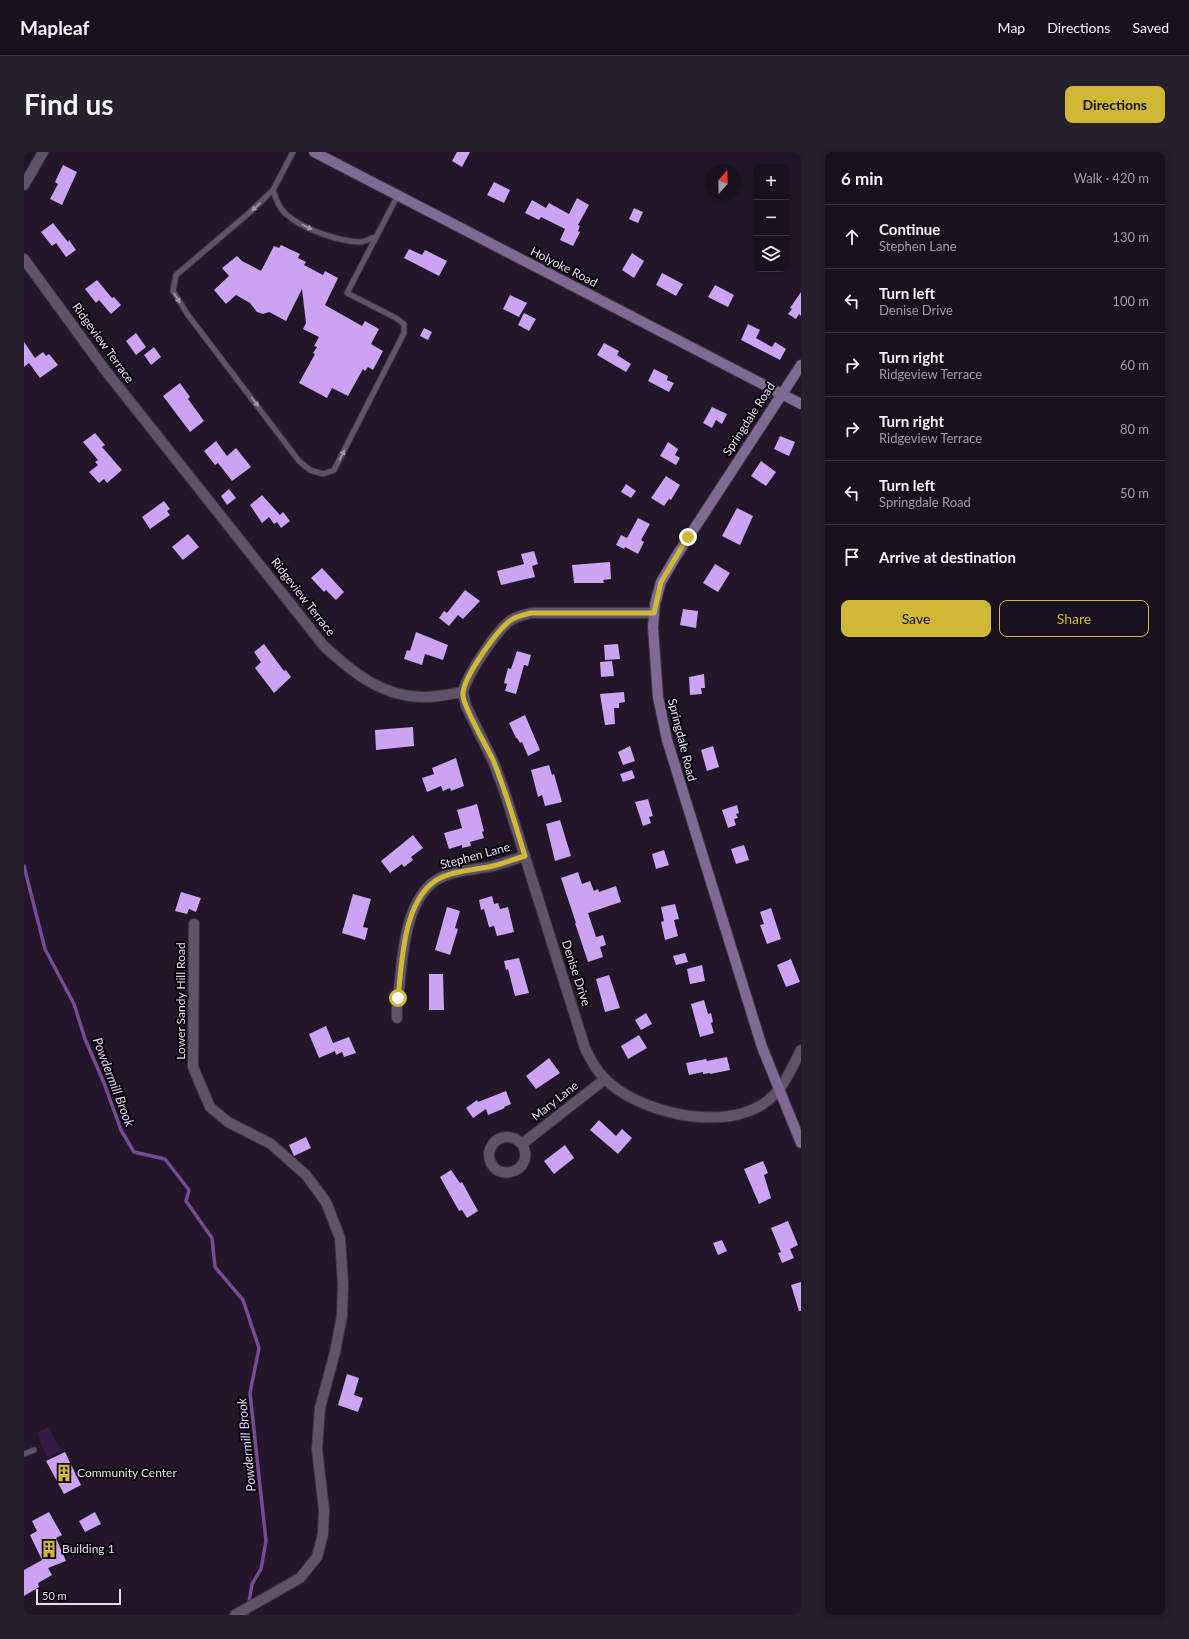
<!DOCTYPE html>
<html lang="en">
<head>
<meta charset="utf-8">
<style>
	:root { --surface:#19111f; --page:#261f2c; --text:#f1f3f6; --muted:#9f9da4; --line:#37313d; --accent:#d0b836 }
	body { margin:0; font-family:Lato,sans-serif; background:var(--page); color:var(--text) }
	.controls { position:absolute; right:12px; top:12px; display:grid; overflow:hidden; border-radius:8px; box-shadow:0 2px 10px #0003 }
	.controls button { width:36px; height:36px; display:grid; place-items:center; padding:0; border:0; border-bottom:1px solid var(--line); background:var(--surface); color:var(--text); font:20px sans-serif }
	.compass { position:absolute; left:681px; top:12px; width:36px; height:36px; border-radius:50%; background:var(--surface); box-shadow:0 2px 10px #0003; rotate:20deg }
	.scale { position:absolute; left:12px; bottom:10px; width:85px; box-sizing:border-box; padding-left:4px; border:2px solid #e5deeb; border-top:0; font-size:11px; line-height:14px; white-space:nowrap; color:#e5deeb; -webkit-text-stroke:3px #08050c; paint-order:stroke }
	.stop { position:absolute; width:12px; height:12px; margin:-9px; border:3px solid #d0b836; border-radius:50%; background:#fff }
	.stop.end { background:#d0b836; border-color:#fff; box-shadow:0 1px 4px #0008 }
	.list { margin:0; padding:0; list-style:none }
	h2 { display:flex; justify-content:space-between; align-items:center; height:52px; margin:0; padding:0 16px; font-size:17px }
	h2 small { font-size:13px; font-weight:400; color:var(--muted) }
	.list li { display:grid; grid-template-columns:26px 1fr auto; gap:12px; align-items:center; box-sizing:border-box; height:64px; padding:0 16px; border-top:1px solid var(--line) }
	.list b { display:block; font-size:15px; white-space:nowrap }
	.list p { margin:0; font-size:13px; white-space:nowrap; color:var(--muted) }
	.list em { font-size:13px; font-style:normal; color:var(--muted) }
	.actions { display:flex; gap:8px; padding:12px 16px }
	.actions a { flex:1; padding:9px 0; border:1px solid var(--accent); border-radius:8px; text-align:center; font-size:14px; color:var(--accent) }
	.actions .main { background:var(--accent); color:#111 }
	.icon { flex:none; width:22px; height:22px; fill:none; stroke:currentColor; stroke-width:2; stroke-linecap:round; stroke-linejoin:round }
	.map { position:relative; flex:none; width:777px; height:1463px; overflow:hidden; border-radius:8px }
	header { display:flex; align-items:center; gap:24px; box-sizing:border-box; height:56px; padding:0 20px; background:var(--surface); border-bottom:1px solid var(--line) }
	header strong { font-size:19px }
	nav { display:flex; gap:22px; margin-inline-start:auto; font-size:14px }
	.intro { display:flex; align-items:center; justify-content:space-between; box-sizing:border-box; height:96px; padding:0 24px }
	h1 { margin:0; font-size:28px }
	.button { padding:10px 18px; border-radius:8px; background:var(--accent); color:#111; font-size:14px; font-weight:700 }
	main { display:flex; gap:24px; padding:0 24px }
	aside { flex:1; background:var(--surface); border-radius:8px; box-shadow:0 2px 10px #0003 }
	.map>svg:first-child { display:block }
</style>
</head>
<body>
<header>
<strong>Mapleaf</strong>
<nav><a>Map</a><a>Directions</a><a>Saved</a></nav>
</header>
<div class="intro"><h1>Find us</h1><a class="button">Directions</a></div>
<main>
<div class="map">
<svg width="777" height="1463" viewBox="0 0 777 1463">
	<rect width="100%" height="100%" fill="#211729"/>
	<path fill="#331b45" d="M24 1275 38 1299 23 1306 13 1281Z"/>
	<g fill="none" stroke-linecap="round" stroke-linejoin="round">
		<path stroke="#744b94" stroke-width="3.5" d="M0 714 21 797 50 852 61 887 80 931 97 978 110 1000 141 1007 165 1038 162 1049 188 1086 191 1115 219 1148 235 1196 226 1241 242 1389 237 1417 228 1432 223 1463"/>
	</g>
	<g fill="#cca2f2">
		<path d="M433 0H446L438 15 428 9Z"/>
		<path d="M39 13 53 20 38 53 26 47 34 32 31 30Z"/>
		<path d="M470 30 486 38 480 51 463 43Z"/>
		<path d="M553 46 565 53 554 73 556 74 554 79 556 80 549 94 536 88 541 77 517 65 515 68 501 61 508 48 522 56 525 51 545 62Z"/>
		<path d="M610 56 619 60 614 71 605 67Z"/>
		<path d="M29 71 44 90 45 88 52 98 42 105 32 91 28 94 17 80Z"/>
		<path d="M257 93 276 102 274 106 282 110 280 113 299 123 301 119 314 126 301 153 338 174 341 169 355 177 347 192 359 199 349 218 344 215 341 219 339 217 324 244 308 236 303 246 275 231 291 202 289 201 293 195 290 194 295 185 279 177 282 171 278 137 262 169 245 160 239 162 233 160 226 151 212 143 202 152 190 138 205 124 198 116 213 104 218 109 237 119 250 94 255 96Z"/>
		<path d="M385 97 398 103 401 98 423 109 415 124 380 106Z"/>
		<path d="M608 101 620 109 610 126 598 118Z"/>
		<path d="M638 121 659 132 652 144 632 133Z"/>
		<path d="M73 128 88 146 90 145 97 153 87 162 75 148 72 151 61 137Z"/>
		<path d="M691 133 710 143 704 155 684 145Z"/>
		<path d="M777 140V164L775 162 772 167 764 162 768 157 766 156Z"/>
		<path d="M486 143 503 151 495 165 479 157Z"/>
		<path d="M500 161 512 167 505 179 494 173Z"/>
		<path d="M724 172 736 178 732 186 748 195 751 190 762 197 756 208 717 188Z"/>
		<path d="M400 176 408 180 404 188 396 184Z"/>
		<path d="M112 181 122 195 112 203 102 189Z"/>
		<path d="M0 190 11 206 19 200 22 204 25 202 34 213 16 226 5 211 0 215Z"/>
		<path d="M580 191 595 199 593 203 607 212 602 220 573 203Z"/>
		<path d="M130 195 137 205 127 213 120 203Z"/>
		<path d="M630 217 644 224 643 228 650 231 645 240 624 229Z"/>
		<path d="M156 231 166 245 164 247 180 269 166 280 139 244Z"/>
		<path d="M688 255 703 262 698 272 692 268 688 276 679 271Z"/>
		<path d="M71 281 81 293 78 295 98 318 83 331 80 327 75 331 65 320 74 313 71 310 74 308 59 290Z"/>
		<path d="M756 284 771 290 765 304 750 297Z"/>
		<path d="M192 289 203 304 212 296 227 315 208 329 194 311 191 313 180 299Z"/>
		<path d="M644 290 654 297 651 303 656 306 652 313 636 304Z"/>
		<path d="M737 309 752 320 742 334 727 324Z"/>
		<path d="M642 324 656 333 647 348 645 347 640 354 627 346Z"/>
		<path d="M602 332 612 339 607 346 597 340Z"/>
		<path d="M205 337 212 346 203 353 197 344Z"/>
		<path d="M238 343 256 363 259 360 266 369 257 376 253 370 250 372 245 365 238 371 226 353Z"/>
		<path d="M140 349 146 357 143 359 146 363 126 377 118 365Z"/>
		<path d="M713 356 729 364 716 393 698 384Z"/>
		<path d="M614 366 626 372 617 388 620 390 614 402 601 395 600 397 592 393 597 383 603 386Z"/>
		<path d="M164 382 175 395 159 408 148 395Z"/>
		<path d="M510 399 514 412 508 414 511 425 477 433 473 419 500 412 497 402Z"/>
		<path d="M586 410 587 427 579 428 580 431H550L548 413Z"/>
		<path d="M691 412 706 421 694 440 679 431Z"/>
		<path d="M298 416 320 440 312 448 302 438 300 440 287 426Z"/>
		<path d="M441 438 456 449 439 467 434 463 425 474 415 466 420 459 423 461Z"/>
		<path d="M659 457 674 459 672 476 656 473Z"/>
		<path d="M392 480 424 493 419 508 401 502 398 513 380 507 383 498 386 499Z"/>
		<path d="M240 492 260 519 262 518 267 525 250 541 231 516 237 510 230 500Z"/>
		<path d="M594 492 596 507 581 508 580 493Z"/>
		<path d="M493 499 507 503 504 514 500 513 492 542 481 539 483 532 480 531 484 516 487 517Z"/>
		<path d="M588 509 590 524 577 525 576 510Z"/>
		<path d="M680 522 681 536H677L678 542 666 543 665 525Z"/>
		<path d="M600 540 601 550 595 551V556H590L591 572 581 573 576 542Z"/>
		<path d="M501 563 516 598 504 604 498 590 496 591 493 586H492L485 571Z"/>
		<path d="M389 575 390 594 352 598 351 578Z"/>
		<path d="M606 594 611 609 599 613 594 600Z"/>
		<path d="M689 594 695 615 683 619 677 598Z"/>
		<path d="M432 606 440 634 427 639 426 636 419 639 417 634 403 640 398 626 410 622 408 616Z"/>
		<path d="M525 613 528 623 530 622 538 650 521 654 518 643 514 645 507 618Z"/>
		<path d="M608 618 611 626 599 630 596 622Z"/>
		<path d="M624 647 629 664 625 665 627 671 619 674 611 650Z"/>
		<path d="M453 652 460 679 458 680 460 686 446 690 447 694 438 696V693L425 697 420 681 438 676 433 658Z"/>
		<path d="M713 653 715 661 712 662 714 666 710 667 712 673 704 676 698 658Z"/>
		<path d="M536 668 547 704 531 709 522 672Z"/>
		<path d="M389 683 399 696 387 705 389 708 380 715 378 712 366 721 357 709Z"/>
		<path d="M720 693 725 708 712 712 707 697Z"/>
		<path d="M640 698 645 713 632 717 628 702Z"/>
		<path d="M554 720 558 732 566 729 570 739 574 737 575 740 592 734 597 750 564 761 572 785 579 783 582 793 576 795 579 805 564 810 551 771H552L537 726Z"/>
		<path d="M157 740 177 746 172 760 165 757 163 762 151 759Z"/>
		<path d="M329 742 347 747 339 775 344 776 341 788 318 781Z"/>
		<path d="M468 744 470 752 474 751 476 757 484 755 490 780 473 784 470 774 465 775 460 757 457 758 455 748Z"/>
		<path d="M651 752 655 767 650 768 654 784 641 788 637 770 640 769 637 755Z"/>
		<path d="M423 755 436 759 431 776 434 777 426 803 411 798Z"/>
		<path d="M747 756 757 787 743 792 736 773 740 772 736 760Z"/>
		<path d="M661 801 664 810 652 813 649 804Z"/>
		<path d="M495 806 505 841 491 844 484 817 482 818 480 809Z"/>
		<path d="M767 807 776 830 762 835 753 813Z"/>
		<path d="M678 813 681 829 666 832 663 817Z"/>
		<path d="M405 822H419L420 858H405Z"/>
		<path d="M585 823 596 856 581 860 572 827Z"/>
		<path d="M680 848 684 862 687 861 689 870 687 871 690 881 676 885 667 852Z"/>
		<path d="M622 861 628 872 617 878 611 868Z"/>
		<path d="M302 874 309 891 325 885 332 901 320 905 318 900 312 903 311 899 295 906 285 882Z"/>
		<path d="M615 883 623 896 604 907 597 894Z"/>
		<path d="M703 905 706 918 686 922V921L679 922V920L665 923 662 911 682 907 683 909Z"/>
		<path d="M525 906 536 921 512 937 502 924Z"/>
		<path d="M482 939 487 952 480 955 481 956 464 963 462 957 449 966 442 956 453 948 454 950Z"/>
		<path d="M575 968 592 984 598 977 608 986 594 1002 566 978Z"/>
		<path d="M282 985 287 996 270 1004 265 993Z"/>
		<path d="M541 993 550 1006 530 1022 520 1009Z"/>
		<path d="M739 1009 744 1021 740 1023 747 1046 735 1052 720 1017Z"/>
		<path d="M427 1018 436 1031 438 1030 454 1059 443 1066 438 1058 435 1059 416 1025Z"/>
		<path d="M764 1069 774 1093 766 1097 770 1106 758 1111 754 1101 757 1100 747 1076Z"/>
		<path d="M698 1088 703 1099 694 1103 689 1091Z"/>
		<path d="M777 1130V1159H775L767 1133Z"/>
		<path d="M323 1222 335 1226 330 1243 339 1246 334 1260 314 1253Z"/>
		<path d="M41 1300 57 1333 40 1342 22 1309Z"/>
		<path d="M25 1360 38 1383 32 1386 42 1409 24 1416 28 1423 14 1431 15 1435 0 1444V1418L18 1408 6 1383 13 1379 8 1369Z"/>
		<path d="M71 1360 77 1372 61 1380 55 1369Z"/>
	</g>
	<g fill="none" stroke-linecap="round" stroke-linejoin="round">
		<g stroke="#3a3341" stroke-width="7">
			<g id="lane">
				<path d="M269 0 249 38 225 61 152 123 149 139 164 163 275 309 286 318 299 322 310 318 380 181V172L372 166 323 141 374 43"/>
				<path d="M249 38C252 47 255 56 262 62 278 77 316 90 337 90 342 89 347 86 352 85"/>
				<path d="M0 1302 10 1298"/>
			</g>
		</g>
		<g stroke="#3a3341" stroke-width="12">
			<g id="street">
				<path d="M0 33 19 0"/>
				<path d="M0 107 81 218 300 494C329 521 360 546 402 545 414 545 427 542 439 540 443 523 472 479 487 468 493 464 499 463 507 461H630"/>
				<path d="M439 540 442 554 469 609 480 638 561 896C566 907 572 918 581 927 614 960 692 978 734 955 758 942 765 921 777 898"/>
				<path d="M170 772 169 915 186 955 204 970 247 992 282 1023 302 1050 316 1086 319 1132 318 1164 311 1200 296 1256 293 1297 300 1358 299 1382 293 1405 276 1426 211 1463"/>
				<path d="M373 866C372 853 375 840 376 827 379 795 384 742 416 726 431 718 452 718 469 714 480 711 491 707 501 704"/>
				<path d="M498 992C514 1021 465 1034 465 1001 469 984 486 980 498 992L581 927"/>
			</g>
		</g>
		<g stroke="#3a3341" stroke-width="12">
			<g id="secondary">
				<path d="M290 0 777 252"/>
				<path d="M777 213 651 406 637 430 631 452 629 475 634 545 643 588 738 895 777 991"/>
			</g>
		</g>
		<use href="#lane" stroke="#5e5369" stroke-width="5"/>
		<use href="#street" stroke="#5e5369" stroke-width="10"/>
		<use href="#secondary" stroke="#806a94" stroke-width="10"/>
	</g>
	<defs><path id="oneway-solid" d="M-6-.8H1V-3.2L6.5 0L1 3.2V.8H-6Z"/></defs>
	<g fill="#a298aa">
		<use href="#oneway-solid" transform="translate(232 55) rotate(137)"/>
		<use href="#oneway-solid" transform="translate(283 75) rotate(26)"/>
		<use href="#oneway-solid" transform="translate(153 146) rotate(59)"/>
		<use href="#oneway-solid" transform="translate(231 250) rotate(52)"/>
		<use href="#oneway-solid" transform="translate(318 303) rotate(-63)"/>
	</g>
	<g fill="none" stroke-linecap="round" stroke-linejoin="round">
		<path stroke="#d0b836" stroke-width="5" d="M374 846C378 810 379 745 416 726 431 718 452 718 469 714 480 711 491 707 501 704 491 672 482 639 469 608 462 593 441 558 439 544 437 528 473 478 487 468 493 464 500 463 507 461H630L637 430 664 385"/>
	</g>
	<defs>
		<g id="building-bare" transform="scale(1.38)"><path d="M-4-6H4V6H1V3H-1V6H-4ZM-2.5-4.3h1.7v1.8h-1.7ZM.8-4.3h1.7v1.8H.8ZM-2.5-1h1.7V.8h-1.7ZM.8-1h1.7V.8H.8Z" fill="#d0b836" stroke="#08050c" stroke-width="2.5" paint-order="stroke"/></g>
	</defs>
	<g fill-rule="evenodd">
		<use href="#building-bare" x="40" y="1321"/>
		<use href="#building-bare" x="25" y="1397"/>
	</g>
	<g text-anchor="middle" stroke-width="4" stroke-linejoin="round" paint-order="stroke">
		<g font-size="12" fill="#e5deeb" stroke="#08050c">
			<text transform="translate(540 115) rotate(27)" y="4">Holyoke Road</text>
			<text transform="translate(79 191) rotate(54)" y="4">Ridgeview Terrace</text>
			<text transform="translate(725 267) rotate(-57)" y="4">Springdale Road</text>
			<text transform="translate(279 445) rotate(52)" y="4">Ridgeview Terrace</text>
			<text transform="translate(658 588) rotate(76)" y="4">Springdale Road</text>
			<text transform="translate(451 704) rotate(-15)" y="4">Stephen Lane</text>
			<text transform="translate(552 821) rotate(72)" y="4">Denise Drive</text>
			<text transform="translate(157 849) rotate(-90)" y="4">Lower Sandy Hill Road</text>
			<text transform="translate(531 949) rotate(-38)" y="4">Mary Lane</text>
		</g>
		<g font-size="12" fill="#e5deeb" stroke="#08050c" text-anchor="start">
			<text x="53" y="1325">Community Center</text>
			<text x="38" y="1401">Building 1</text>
		</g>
		<g font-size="13" font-style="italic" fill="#e1ccf5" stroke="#08050c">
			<text transform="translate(90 930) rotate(69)" y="5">Powdermill Brook</text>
			<text transform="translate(222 1293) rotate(-96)" y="5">Powdermill Brook</text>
		</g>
	</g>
</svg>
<div class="controls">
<button>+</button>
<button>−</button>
<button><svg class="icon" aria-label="layers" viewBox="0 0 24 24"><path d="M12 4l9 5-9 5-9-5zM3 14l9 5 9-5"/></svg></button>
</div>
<svg class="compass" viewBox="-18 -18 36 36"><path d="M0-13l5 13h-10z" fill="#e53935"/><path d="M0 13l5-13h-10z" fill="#9f9da4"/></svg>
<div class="scale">50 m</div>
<div class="stop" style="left:374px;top:846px"></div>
<div class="stop end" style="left:664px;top:385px"></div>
</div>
<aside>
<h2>6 min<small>Walk · 420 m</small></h2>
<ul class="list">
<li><svg class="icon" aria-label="ahead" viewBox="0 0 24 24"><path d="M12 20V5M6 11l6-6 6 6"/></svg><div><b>Continue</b><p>Stephen Lane</p></div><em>130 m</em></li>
<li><svg class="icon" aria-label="left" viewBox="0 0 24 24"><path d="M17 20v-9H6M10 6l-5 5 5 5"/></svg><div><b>Turn left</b><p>Denise Drive</p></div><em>100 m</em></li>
<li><svg class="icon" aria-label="right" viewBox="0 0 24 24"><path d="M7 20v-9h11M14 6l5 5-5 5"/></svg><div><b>Turn right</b><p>Ridgeview Terrace</p></div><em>60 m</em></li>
<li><svg class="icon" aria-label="right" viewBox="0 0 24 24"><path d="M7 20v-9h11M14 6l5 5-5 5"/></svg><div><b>Turn right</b><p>Ridgeview Terrace</p></div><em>80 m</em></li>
<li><svg class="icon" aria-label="left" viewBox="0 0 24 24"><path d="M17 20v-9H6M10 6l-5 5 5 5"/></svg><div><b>Turn left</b><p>Springdale Road</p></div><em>50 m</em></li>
<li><svg class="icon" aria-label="arrive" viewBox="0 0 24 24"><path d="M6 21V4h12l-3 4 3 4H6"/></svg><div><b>Arrive at destination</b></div></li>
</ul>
<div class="actions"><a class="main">Save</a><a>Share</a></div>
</aside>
</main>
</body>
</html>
